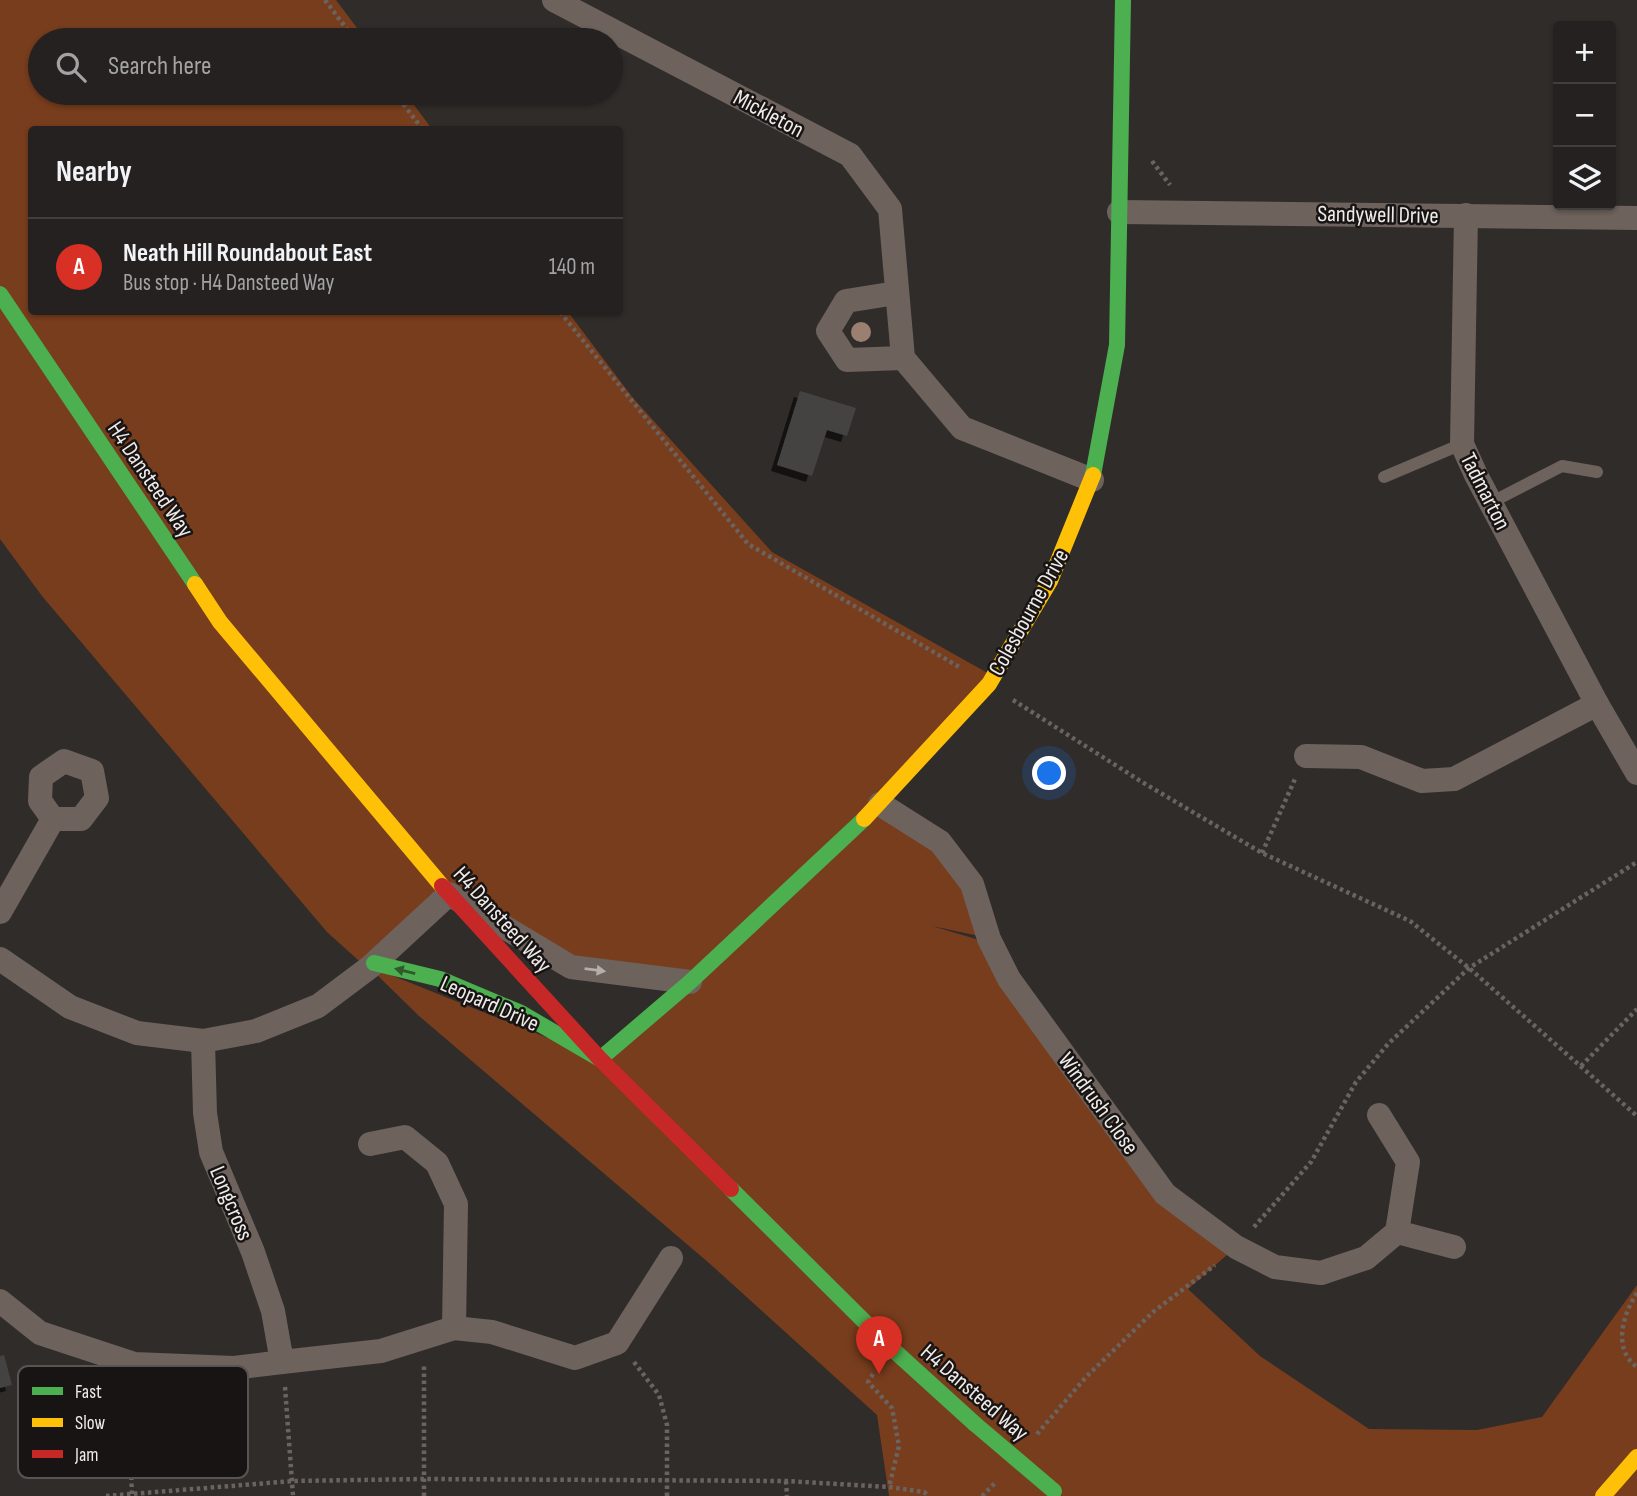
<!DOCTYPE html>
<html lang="en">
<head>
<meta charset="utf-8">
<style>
	:root { --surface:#242120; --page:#2c2929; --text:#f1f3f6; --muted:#a3a3a5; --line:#413e3e; --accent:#d93025 }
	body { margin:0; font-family:"Sofia Sans Condensed",sans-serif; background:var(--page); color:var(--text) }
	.controls { position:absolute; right:21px; top:21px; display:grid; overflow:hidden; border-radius:7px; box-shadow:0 2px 5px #0004 }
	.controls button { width:63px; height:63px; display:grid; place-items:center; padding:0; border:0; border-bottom:2px solid var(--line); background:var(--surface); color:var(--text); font:35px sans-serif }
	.you { position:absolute; left:1050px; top:774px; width:24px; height:24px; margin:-18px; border:5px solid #fff; border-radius:50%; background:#1a73e8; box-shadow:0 0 0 10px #1a73e833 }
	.badge { display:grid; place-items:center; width:46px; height:46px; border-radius:50%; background:var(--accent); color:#fff; font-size:23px; font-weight:700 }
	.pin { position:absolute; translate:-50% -58px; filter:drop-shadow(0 2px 4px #0008) }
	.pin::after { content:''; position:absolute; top:37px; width:24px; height:21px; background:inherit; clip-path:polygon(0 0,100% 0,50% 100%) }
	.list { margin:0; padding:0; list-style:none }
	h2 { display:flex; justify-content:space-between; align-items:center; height:91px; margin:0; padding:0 28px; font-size:30px }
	h2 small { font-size:23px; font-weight:400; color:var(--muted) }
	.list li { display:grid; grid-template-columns:46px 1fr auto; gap:21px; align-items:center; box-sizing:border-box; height:98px; padding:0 28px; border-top:2px solid var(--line) }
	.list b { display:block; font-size:26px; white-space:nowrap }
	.list p { margin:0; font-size:23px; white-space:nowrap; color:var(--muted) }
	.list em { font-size:23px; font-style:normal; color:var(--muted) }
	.icon { flex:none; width:38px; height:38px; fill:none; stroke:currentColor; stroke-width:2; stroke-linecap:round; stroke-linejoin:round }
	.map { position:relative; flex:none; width:1637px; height:1496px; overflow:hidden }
	.search { position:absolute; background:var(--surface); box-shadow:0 2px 5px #0004; left:28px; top:28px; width:595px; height:77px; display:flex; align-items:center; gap:18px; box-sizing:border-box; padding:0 24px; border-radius:38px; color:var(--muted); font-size:26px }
	.panel { position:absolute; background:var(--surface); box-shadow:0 2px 5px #0004; left:28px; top:126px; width:595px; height:189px; border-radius:7px }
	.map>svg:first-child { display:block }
</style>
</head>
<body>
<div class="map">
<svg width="1637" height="1496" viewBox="0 0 1637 1496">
	<defs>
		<filter id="shadow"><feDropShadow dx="-6" dy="6" stdDeviation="0" flood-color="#0009"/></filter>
	</defs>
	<rect width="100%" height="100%" fill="#302c2a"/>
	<path fill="#773d1d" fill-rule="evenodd" d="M0 0H336L366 40H40V93H405L432 129 32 130V312H568L633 398 772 552 993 676 880 804 972 884 979 936 932 926 976 939 1004 983 1141 1164 1236 1247 1188 1289 1260 1356 1369 1429 1477 1430 1542 1417 1637 1285V1496H889L877 1415 709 1263 419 1016 370 968 368 969 327 932 42 596 0 539ZM449 894 571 967 689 982 600 1059 371 967Z"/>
	<g fill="#444343" filter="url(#shadow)">
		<path d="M800 391 856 408 847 436 827 430 812 476 777 465Z"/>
		<path d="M4 1355 12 1385 0 1388V1356Z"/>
	</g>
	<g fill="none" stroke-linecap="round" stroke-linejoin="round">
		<g stroke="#6b635f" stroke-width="4.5" stroke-dasharray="3.5 3.5" stroke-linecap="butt">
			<path d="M325 0 355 40"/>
			<path d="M395 93 423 130"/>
			<path d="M1152 161 1170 185"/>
			<path d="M560 312 748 544 961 668"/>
			<path d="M1013 700 1142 782 1262 853 1410 921 1469 968 1637 1116"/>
			<path d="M1262 853 1295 779"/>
			<path d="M1581 1066 1637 1009"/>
			<path d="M1254 1227 1311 1162 1356 1082 1388 1044 1469 968 1637 862"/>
			<path d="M1637 1293C1623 1314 1612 1349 1637 1367"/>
			<path d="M634 1362 659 1395 667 1425V1496"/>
			<path d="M873 1374 868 1382 892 1408 899 1446 889 1487"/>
			<path d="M285 1387 293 1496"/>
			<path d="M1037 1434 1086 1377 1153 1312 1215 1265"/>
			<path d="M786 1481 787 1496"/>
			<path d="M132 1494 129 1426 132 1389"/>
			<path d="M106 1496 293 1481 424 1479 786 1481 889 1487 924 1492 929 1496"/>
			<path d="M424 1496V1364"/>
			<path d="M982 1496 997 1481"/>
		</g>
		<g stroke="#6d625c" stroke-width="12">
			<path d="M1384 477 1462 444"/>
			<path d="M1492 502 1562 466 1597 472"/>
		</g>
		<g stroke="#6d625c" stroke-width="24">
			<path d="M554 0 850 155 890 209 903 358 962 428 1092 480"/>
			<path d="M1119 212 1637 218"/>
			<path d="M1466 215 1462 444 1476 475 1597 704 1637 773"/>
			<path d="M896 293 846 301 828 331 847 360 903 358"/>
			<path d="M1306 756 1361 757 1422 781 1454 779 1597 704"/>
			<path d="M64 761 92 771 97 798 81 819H53L40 801 41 777Z"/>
			<path d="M880 804 940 842 972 884 989 939 1009 979 1165 1194 1236 1247 1275 1267 1321 1273 1366 1258 1397 1232 1408 1162 1379 1115"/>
			<path d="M0 912 53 819"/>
			<path d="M0 959 70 1007 137 1033 203 1041 256 1031 318 1006 370 967 449 894 571 967 690 982"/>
			<path d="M203 1041 205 1113 211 1152 253 1252 273 1311 282 1362 381 1351 454 1328"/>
			<path d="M370 1144 405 1137 437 1163 456 1204 454 1328 492 1332 575 1358 617 1343 671 1258"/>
			<path d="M1397 1232 1454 1247"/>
			<path d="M0 1301 40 1333 134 1364 234 1368 282 1362"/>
		</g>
		<g stroke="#4caf50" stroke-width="16">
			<path d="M0 294 195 584"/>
			<path d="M1093 475 1117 345 1123 0"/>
			<path d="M374 963 440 979 521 1013 600 1059 690 982 864 819"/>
			<path d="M731 1189 889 1346 975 1424"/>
		</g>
		<g stroke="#ffc107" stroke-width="16">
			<path d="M195 584 220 622 442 886"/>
			<path d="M864 819 989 684 1050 581 1093 475"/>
			<path d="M1603 1496 1637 1457"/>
		</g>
		<path stroke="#c62828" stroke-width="16" d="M442 886 600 1059 731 1189"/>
		<path stroke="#4caf50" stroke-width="16" d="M975 1424 1054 1491"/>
	</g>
	<circle fill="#9b8072" cx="861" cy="332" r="10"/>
	<defs><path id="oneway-solid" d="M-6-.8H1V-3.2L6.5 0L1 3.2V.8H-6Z" transform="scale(1.75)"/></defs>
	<use fill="#b4adaa" href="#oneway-solid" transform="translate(595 970) rotate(7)"/>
	<use fill="#2f5a2e" href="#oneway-solid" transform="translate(405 971) rotate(-166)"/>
	<g text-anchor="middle" stroke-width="5" stroke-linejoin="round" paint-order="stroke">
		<g font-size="23" fill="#efebe9" stroke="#171413">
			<text transform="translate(769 113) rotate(28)" y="8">Mickleton</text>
			<text transform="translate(1378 214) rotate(1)" y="8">Sandywell Drive</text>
			<text transform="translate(151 479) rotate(56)" y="8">H4 Dansteed Way</text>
			<text transform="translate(1486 491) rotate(63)" y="8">Tadmarton</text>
			<text transform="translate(1028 612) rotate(-61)" y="8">Colesbourne Drive</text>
			<text transform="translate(503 919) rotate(48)" y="8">H4 Dansteed Way</text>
			<text transform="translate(490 1003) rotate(24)" y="8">Leopard Drive</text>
			<text transform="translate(1099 1103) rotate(54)" y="8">Windrush Close</text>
			<text transform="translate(232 1203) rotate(67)" y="8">Longcross</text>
			<text transform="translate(975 1392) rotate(41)" y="8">H4 Dansteed Way</text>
		</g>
	</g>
	<rect x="18" y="1366" width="230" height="112" rx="10" fill="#171413" stroke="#585453" stroke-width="2"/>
	<rect x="32" y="1387" width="31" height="8" fill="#4caf50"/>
	<rect x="32" y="1418" width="31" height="9" fill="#ffc107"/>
	<rect x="32" y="1450" width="31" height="8" fill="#c62828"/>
	<g font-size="19" fill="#efebe9">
		<text x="75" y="1398">Fast</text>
		<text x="75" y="1429">Slow</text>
		<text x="75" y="1461">Jam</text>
	</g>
</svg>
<div class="controls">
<button>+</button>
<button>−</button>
<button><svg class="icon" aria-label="layers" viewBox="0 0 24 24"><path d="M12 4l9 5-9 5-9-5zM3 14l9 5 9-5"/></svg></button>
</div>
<div class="you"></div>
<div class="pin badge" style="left:879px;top:1374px">A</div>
<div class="search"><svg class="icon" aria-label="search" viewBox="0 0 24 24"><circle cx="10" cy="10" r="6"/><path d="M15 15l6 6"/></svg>Search here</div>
<section class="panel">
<h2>Nearby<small></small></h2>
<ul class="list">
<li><span class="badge">A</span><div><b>Neath Hill Roundabout East</b><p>Bus stop · H4 Dansteed Way</p></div><em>140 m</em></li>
</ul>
</section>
</div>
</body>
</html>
